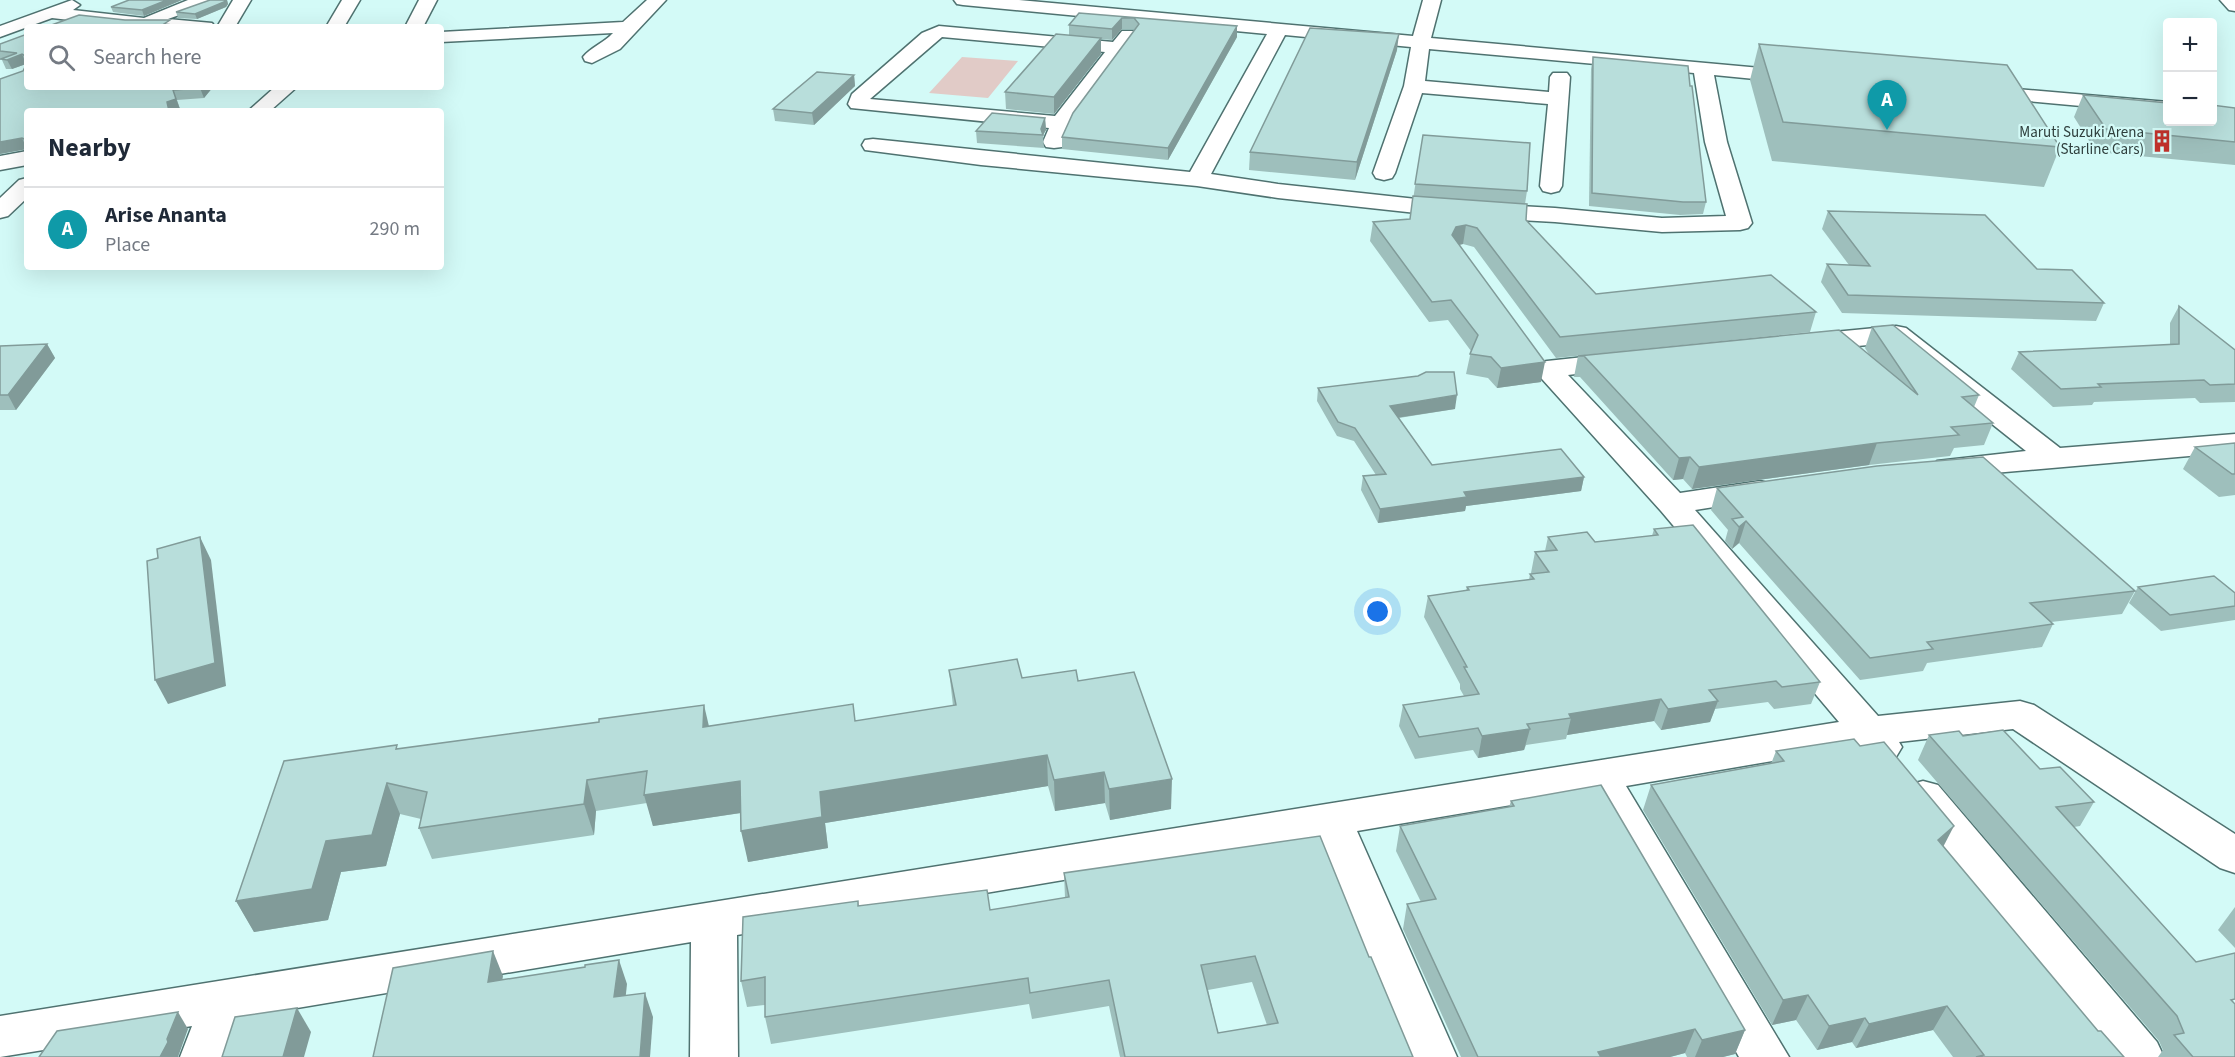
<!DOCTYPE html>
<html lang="en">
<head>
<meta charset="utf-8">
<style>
	:root { --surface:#fff; --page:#f2f2f3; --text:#1f2937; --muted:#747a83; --line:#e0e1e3; --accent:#db2777 }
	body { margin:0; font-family:"Source Sans 3",sans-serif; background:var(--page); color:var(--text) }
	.controls { position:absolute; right:18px; top:18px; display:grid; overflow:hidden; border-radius:6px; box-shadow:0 6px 24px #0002 }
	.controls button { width:54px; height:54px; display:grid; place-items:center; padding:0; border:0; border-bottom:2px solid var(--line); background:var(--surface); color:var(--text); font:30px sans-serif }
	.you { position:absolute; left:1378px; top:612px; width:21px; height:21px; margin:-15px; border:4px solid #fff; border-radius:50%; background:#1a73e8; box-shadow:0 0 0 9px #1a73e833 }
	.badge { display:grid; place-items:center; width:39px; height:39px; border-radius:50%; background:var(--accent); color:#fff; font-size:20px; font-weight:700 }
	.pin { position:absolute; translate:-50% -50px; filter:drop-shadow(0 2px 3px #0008) }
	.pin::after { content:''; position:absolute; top:32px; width:21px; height:18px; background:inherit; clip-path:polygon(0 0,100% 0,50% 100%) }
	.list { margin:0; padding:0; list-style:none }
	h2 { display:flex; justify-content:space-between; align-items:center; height:78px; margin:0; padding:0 24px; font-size:26px }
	h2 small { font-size:20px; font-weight:400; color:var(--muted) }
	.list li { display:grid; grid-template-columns:39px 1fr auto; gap:18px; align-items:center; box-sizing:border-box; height:84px; padding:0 24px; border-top:2px solid var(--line) }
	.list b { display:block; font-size:22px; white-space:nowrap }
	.list p { margin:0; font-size:20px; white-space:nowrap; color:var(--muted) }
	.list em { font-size:20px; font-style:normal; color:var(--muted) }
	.icon { flex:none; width:33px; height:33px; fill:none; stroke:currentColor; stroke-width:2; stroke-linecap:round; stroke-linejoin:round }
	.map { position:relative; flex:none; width:2235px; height:1057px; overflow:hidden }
	.search { position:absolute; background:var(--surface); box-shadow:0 6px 24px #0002; left:24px; top:24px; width:420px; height:66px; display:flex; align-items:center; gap:15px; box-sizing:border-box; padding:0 21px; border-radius:6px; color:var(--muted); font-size:22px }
	.panel { position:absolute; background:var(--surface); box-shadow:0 6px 24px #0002; left:24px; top:108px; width:420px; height:162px; border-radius:6px }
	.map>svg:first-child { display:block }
</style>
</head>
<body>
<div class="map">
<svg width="2235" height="1057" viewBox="0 0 2235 1057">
	<rect width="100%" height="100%" fill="#d3faf7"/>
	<path fill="#e1cbc7" d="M962 57 1018 61 988 98 929 93Z"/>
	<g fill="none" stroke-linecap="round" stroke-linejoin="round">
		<g stroke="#4f7270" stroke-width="3">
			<g id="minor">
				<path d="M72 0 80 5 73 10 144 18 188 0H213L210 4 168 19 212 23 215 27H129L52 18 0 37V26Z"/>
				<path d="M233 0H251L235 27H217Z"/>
				<path d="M342 0H360L344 27H326Z"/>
				<path d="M419 0H437L423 27H405Z"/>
				<path d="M647 0H666L620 49 592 63 585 61 583 57C591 47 604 43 613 33L441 42V32L623 22Z"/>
				<path d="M954 0H1019L1413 36 1423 0H1441L1431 38 1795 71 1802 73 1805 77 1802 81 1795 83 1714 75 1727 142 1752 223 1748 228 1740 230 1662 232 1555 222 1444 216 1278 198 1197 186 981 165 865 150 862 145 865 140 873 139 1190 172 1267 34 963 5 957 4ZM1285 35 1411 47 1404 86 1373 173 1376 178 1384 180 1392 178 1395 173 1422 93 1548 104 1540 186 1543 191 1551 193 1559 191 1562 186 1570 77 1567 73H1553L1550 77 1549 92 1425 81 1429 49 1694 73 1705 142 1726 216 1662 218 1555 208 1444 202 1278 184 1211 174Z"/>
				<path d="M939 26 1113 42 1122 31H1134L1137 35 1071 124 1062 147 1054 148 1046 147 1043 142 1049 128 851 108 848 104 852 94 922 33ZM942 37 1105 52 1055 116 870 99Z"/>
				<path d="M1981 86 2168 102V114L1974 96 1971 92 1974 88Z"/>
				<path d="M275 87H297L270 111H248Z"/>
				<path d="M27 151V165L0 170V156Z"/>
				<path d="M27 178V198L8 216 0 218V198L19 180Z"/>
				<path d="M1896 326 1906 328 2060 448 2235 434V452L1948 477 1937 475 1932 468 1937 461 2026 451 1890 343 1803 351 1793 349 1789 343 1793 337 1803 335Z"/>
				<path d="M1621 353 1631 355 1635 361 1631 367 1568 375 1680 493 1760 481 1771 484 1776 491 1771 498 1695 510 1878 716 2020 701 2034 705 2235 834V873L2220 868 2013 729 1899 742 1902 747 1896 757C1879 762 1871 760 1860 746L1626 786 1789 1057H1739L1588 792 1357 831 1457 1057H1409L1318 837 737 935 738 1057H690L691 942 243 1017 228 1057H180L192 1026 0 1057V1016L1839 722 1661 511 1533 369 1537 363 1547 361Z"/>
				<path d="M1923 781 1938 785 2157 1042 2164 1057H2110L1908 807 1902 796 1908 785Z"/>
			</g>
		</g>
		<g stroke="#4f7270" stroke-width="3">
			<path id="tertiary" d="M2220 0H2235V11L2229 10Z"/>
		</g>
		<use href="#minor" fill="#fff" fill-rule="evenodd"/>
		<use href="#tertiary" fill="#fff" fill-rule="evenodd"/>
	</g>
	<g fill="#9ebfbc" fill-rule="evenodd">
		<path d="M182 0 144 16 113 12 111 7Z"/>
		<path d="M210 0H227L228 4 226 7 197 19 178 18 176 12Z"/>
		<path d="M1079 13 1237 26V37L1168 160 1062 149V137L1135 30 1134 29H1122L1112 40 1101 39V54L1054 114 1006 109 1005 92 1069 35V25Z"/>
		<path d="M27 34V87H213L204 98 177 100 180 109 175 111H27V149L0 154 23 71 27 66 26 64 12 69H6L2 60H0V44Z"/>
		<path d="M1759 44 2060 147 2044 187 1772 161 1750 80Z"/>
		<path d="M1397 50 1355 180 1249 170 1250 152Z"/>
		<path d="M1593 57 1690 86 1706 202 1703 214 1680 215 1589 206 1591 69Z"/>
		<path d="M854 75 855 86 814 125 775 121 773 109Z"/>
		<path d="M2083 95 2168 122 2235 108V165L2096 152 2074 117Z"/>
		<path d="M1045 118 1046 130 1043 135 1044 148 977 143 976 131Z"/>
		<path d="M1423 135 1527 191 1525 204 1526 220 1596 294 1816 312 1810 332 1556 358 1474 247 1463 244 1459 245 1541 382 1497 388 1488 378 1466 374 1471 351 1448 320 1429 322 1370 241 1373 222 1410 219Z"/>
		<path d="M1828 211 2037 269 2104 303 2096 321 1842 313 1821 282 1827 264 1849 265 1822 229Z"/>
		<path d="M2179 306 2235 350V402L2200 403 2195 398 2094 402 2092 405 2053 407 2011 369 2019 352 2170 345V323Z"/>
		<path d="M1872 327 1979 395 1974 407 1993 423 1984 445 1954 448 1950 456 1869 465 1692 489 1683 479 1673 480 1580 377H1574L1578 356H1870L1865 348Z"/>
		<path d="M47 344 55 358 16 410H0V346Z"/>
		<path d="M1318 388 1455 409 1399 418 1432 465 1584 477 1581 491 1466 506 1465 511 1378 523 1361 490 1363 476 1376 475 1354 441 1337 436 1317 401Z"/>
		<path d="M2235 443V495L2219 497 2183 469 2195 447Z"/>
		<path d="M1717 488 2135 591 2122 614 2051 622 2053 624 2042 647 1927 663 1923 671 1860 680 1739 543 1732 549 1725 541 1728 530 1711 510Z"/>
		<path d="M1654 529 1820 682 1811 704 1774 709 1768 702 1715 709 1710 722 1661 730 1654 721 1567 735 1566 739 1526 745 1524 750 1478 758 1473 750 1415 759 1399 726 1403 705 1464 696 1460 689V684L1424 617 1428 596 1466 591 1467 587 1529 580 1530 574H1532L1531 573 1535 552 1545 551 1548 537 1595 542 1652 536Z"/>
		<path d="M2138 587 2235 593V620L2161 631 2129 603Z"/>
		<path d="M949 670 1022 678 1078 681 1171 809 1110 820 1105 803 1055 811 1048 786 825 823 828 848 748 862 741 813 653 826 647 803 596 811 594 835 432 859 419 828 421 819 400 814 386 866 341 872 328 920 254 932 236 901 398 749 709 726 856 721 953 706Z"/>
		<path d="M1929 735 2040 769 2094 802 2080 826 2074 827 2235 1057H2158L2163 1050 2159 1041 1918 760Z"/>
		<path d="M1776 751 1943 847 2098 1031 2124 1057H1953L1933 1030 1856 1048 1852 1042 1817 1050 1796 1020 1772 1025 1643 810 1651 785 1771 764Z"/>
		<path d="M1511 801 1745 1030 1735 1054 1723 1057H1687L1685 1053 1670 1057H1461L1403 929 1407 904 1421 902 1396 851 1400 826 1509 807Z"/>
		<path d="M1064 873 1369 957 1413 1057H1120L1109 1006 1032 1019 1029 1004 771 1044 765 1017V1005L747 1007 741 981 858 901 859 906 990 910 1065 898ZM1252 982 1267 1025 1218 1033 1208 990Z"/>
		<path d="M2235 907V948L2218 930Z"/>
	</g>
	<g fill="#819b99">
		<path d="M167 0H182L144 16 142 10Z"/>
		<path d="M225 0H227L228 4 226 7 197 19 195 14Z"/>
		<path d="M1122 18V29L1112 40V29Z"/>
		<path d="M1237 26V37L1168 160V148Z"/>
		<path d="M1399 34 1397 50 1355 180 1357 162Z"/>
		<path d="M1101 38V54L1054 114V97Z"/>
		<path d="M22 54 26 64 12 69 7 60Z"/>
		<path d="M854 75 855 86 814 125 812 113Z"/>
		<path d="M201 87H213L204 98 200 88Z"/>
		<path d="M173 90 180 109 175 111H169L167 102Z"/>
		<path d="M1045 118 1046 130 1043 135 1041 129Z"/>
		<path d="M22 138 27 149 0 154V142Z"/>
		<path d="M1466 225 1463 244 1454 246 1452 235 1456 227Z"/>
		<path d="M47 344 55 358 16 410 8 395Z"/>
		<path d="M1545 362 1541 382 1497 388 1501 368Z"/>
		<path d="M1457 395 1455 409 1389 419 1390 406Z"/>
		<path d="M1877 443 1869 465 1692 489 1699 467Z"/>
		<path d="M1690 457 1683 479 1673 480 1679 458Z"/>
		<path d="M1584 477 1581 491 1466 506 1465 511 1378 523 1380 509 1464 492Z"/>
		<path d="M1746 521 1739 543 1732 549 1739 527Z"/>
		<path d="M200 537 211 560 226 686 168 704 155 680Z"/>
		<path d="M1661 699 1654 721 1567 735 1571 718 1569 714Z"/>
		<path d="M1718 701 1710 722 1661 730 1668 709Z"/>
		<path d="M704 705 711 735 703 727Z"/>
		<path d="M1530 729 1524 750 1478 758 1482 736Z"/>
		<path d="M1047 755 1048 786 825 823 828 848 748 862 741 831 820 792Z"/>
		<path d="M1104 772 1105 803 1055 811 1054 780Z"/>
		<path d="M1172 779 1171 809 1110 820 1109 789Z"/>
		<path d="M587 780 596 811 594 835 584 804Z"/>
		<path d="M740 781 747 812 653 826 644 795Z"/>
		<path d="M387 783 400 814 386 866 341 872 328 920 254 932 236 901 326 841Z"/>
		<path d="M1954 826 1941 851 1938 840Z"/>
		<path d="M493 951 503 976 498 1007 488 982Z"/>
		<path d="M619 960 627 984 623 1022 614 997Z"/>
		<path d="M645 993 653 1017 650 1057H640Z"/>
		<path d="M1808 995 1796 1020 1772 1025 1783 1000Z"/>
		<path d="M1947 1006 1933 1030 1856 1048 1869 1024Z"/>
		<path d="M297 1008 311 1032 304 1057H283Z"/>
		<path d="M178 1012 188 1029 178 1057H160Z"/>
		<path d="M1865 1018 1852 1042 1817 1050 1829 1026Z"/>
		<path d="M1695 1029 1685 1053 1670 1057H1596L1598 1052Z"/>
		<path d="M1745 1030 1735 1054 1723 1057H1695L1702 1040Z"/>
	</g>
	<g fill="#b8dedb" stroke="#819b99" stroke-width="1.5" fill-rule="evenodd">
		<path d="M129 0H167L142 10 111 7Z"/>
		<path d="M210 0H225L224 2 195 14 176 12Z"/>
		<path d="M1079 13 1237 26 1168 148 1062 137 1073 113 1139 24 1134 18H1122L1112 29 1069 25Z"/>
		<path d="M79 15 125 20H170L164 24 191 27H46Z"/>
		<path d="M1310 28 1399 34 1357 162 1250 152Z"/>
		<path d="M27 34V62L25 61V56L22 54 7 60 1 59 17 53 0 51V44Z"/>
		<path d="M1056 34 1101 38 1054 97 1005 92Z"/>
		<path d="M1759 44 2007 65 2060 147 1783 122Z"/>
		<path d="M1593 57 1688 66 1690 86H1692L1706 202H1683L1592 193Z"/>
		<path d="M27 66V87H201L200 88 173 90 176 99 167 102 169 111H27V140L22 138 0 142V79L23 71 25 67Z"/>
		<path d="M817 72 854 75 812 113 773 109Z"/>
		<path d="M2083 95 2168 103V122H2212V105L2235 108V142L2106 129Z"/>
		<path d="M992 113 1045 118 1041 129 1043 135 976 131Z"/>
		<path d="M1423 135 1530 143 1527 191 1415 184Z"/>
		<path d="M1413 196 1527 204 1526 220 1596 294 1771 275 1816 312 1560 337 1477 228 1466 225 1456 227 1452 235 1545 362 1501 368 1491 357 1470 354 1478 335 1451 300 1432 302 1373 222 1410 219Z"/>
		<path d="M1828 211 1985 215 2037 269 2072 270 2104 303 1848 295 1827 264 1870 266Z"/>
		<path d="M2179 306 2235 350V384L2210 385 2204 380 2098 384 2101 387 2061 389 2019 352 2179 344Z"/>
		<path d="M1893 325 1979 395 1962 397 1993 423 1951 427 1959 435 1877 443 1699 467 1690 457 1679 458 1584 356H1578L1839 330 1918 395 1872 327Z"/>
		<path d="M47 344 8 395H0V346Z"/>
		<path d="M1426 372H1454L1457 395 1390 406 1432 465 1561 449 1584 477 1464 492 1467 497 1380 509 1363 476 1386 474 1355 428 1338 422 1318 388 1418 376Z"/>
		<path d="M2235 443V474H2232L2195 447Z"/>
		<path d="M1983 457 2135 591 2030 603 2053 624 1927 642 1933 649 1870 658 1746 521 1739 527 1732 519 1743 517 1717 488 1877 466Z"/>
		<path d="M1693 525 1820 682 1782 687 1776 681 1709 690 1718 701 1668 709 1661 699 1569 714 1571 718 1527 724 1530 729 1482 736 1478 728 1419 737 1403 705 1479 694 1464 667H1467L1428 596 1469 590 1467 587 1534 579 1530 574 1549 572 1535 552 1557 550 1548 537 1587 532 1595 542 1658 535 1654 529Z"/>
		<path d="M200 537 215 663 155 680 147 561 158 558 157 549Z"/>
		<path d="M2214 576 2235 593V606L2170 615 2138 587Z"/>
		<path d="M1017 659 1022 678 1076 670 1078 681 1134 672 1172 779 1109 789 1104 772 1054 780 1047 755 820 792 822 817 741 831 740 781 644 795 647 771 587 780 584 804 419 828 427 792 387 783 372 835 326 841 312 889 236 901 284 761 397 745 396 749 599 722V719L704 705 703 727 853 704 855 721 956 705 949 670Z"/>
		<path d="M2003 730 2040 769 2060 767 2094 802 2056 807 2196 962 2235 953V999L2231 1000 2235 1004V1057H2193L2174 1035 2184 1033 2177 1016 1929 735 1959 731 1963 736Z"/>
		<path d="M1854 739 1860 746 1884 742 1954 826 1938 840 2098 1031H2101L2124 1057H1976L1984 1055 1947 1006 1869 1024 1865 1018 1829 1026 1808 995 1783 1000 1651 785 1784 761 1776 751Z"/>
		<path d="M1601 785 1745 1030 1702 1040 1695 1029 1598 1052 1601 1057H1478L1407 904 1436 899 1400 826 1514 806 1511 801Z"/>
		<path d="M1320 836 1369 957H1371L1413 1057H1125L1109 980 1030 993 1028 978 765 1017V977L741 981 743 917 858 901V906L987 890 990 910 1069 897 1064 873ZM1255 956 1278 1023 1218 1033 1201 965Z"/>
		<path d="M493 951 488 982 585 967V965L619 960 614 997 645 993 640 1057H373L393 968Z"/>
		<path d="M297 1008 283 1057H222L235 1017Z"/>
		<path d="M178 1012 167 1039 168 1042 160 1057H39L57 1031Z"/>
	</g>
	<defs>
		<g id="building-bare" transform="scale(1.8)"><path d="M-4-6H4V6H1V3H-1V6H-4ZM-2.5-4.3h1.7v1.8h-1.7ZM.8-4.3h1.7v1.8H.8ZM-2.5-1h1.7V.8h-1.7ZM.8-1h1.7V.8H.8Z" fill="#c0322c" stroke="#d3faf7" stroke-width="2.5" paint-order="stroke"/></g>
	</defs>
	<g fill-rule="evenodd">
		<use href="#building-bare" x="2162" y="141"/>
	</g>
	<g text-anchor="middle" stroke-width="4.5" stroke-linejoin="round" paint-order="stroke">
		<g font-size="15" fill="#2e3e3c" stroke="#d3faf7" text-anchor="end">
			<text x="2144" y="137">Maruti Suzuki Arena<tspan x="2144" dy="17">(Starline Cars)</tspan></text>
		</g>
	</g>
</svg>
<div class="controls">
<button>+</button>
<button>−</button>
</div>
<div class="you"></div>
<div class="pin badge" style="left:1887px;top:130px;background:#0f9aa8">A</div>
<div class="search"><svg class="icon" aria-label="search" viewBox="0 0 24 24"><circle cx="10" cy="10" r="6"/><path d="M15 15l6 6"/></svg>Search here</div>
<section class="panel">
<h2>Nearby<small></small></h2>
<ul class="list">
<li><span class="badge" style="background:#0f9aa8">A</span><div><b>Arise Ananta</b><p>Place</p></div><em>290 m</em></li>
</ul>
</section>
</div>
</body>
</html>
